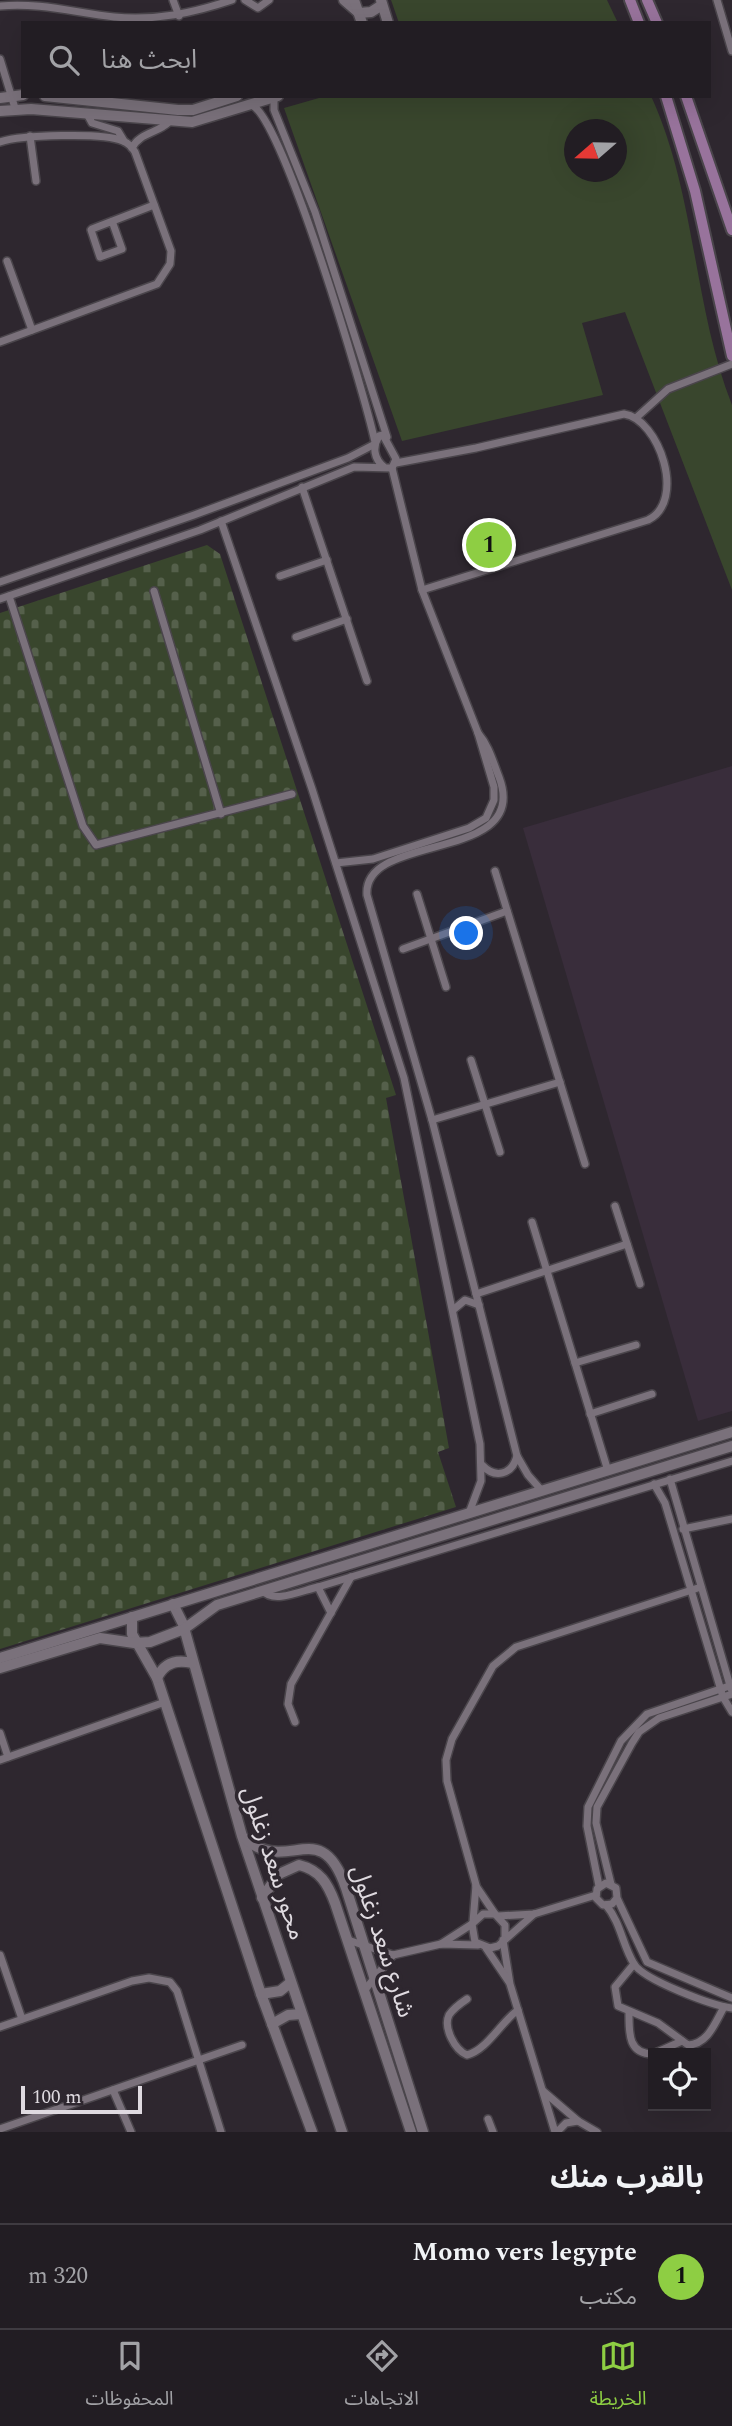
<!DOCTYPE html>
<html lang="ar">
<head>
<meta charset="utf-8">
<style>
	:root { --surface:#221d23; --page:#2a262b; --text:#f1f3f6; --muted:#a2a2a6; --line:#3f3b41; --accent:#8ece43 }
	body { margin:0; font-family:Spectral,"Noto Sans Arabic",serif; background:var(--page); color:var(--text); direction:rtl }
	.controls { position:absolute; right:21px; bottom:21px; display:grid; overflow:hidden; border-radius:0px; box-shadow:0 7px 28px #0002 }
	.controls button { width:63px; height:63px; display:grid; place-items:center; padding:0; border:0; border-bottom:2px solid var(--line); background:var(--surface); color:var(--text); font:35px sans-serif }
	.compass { position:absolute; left:564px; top:119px; width:63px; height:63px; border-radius:50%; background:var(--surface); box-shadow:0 7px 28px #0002; rotate:250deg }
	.scale { position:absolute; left:21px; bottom:18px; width:121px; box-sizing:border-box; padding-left:7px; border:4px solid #dfdae0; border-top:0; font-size:19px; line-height:24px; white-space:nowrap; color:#dfdae0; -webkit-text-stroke:5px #2e272f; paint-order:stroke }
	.you { position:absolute; left:467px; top:934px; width:24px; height:24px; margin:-18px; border:5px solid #fff; border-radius:50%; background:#1a73e8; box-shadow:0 0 0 10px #1a73e833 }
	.badge { display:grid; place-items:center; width:46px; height:46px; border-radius:50%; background:var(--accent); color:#111; font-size:23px; font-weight:700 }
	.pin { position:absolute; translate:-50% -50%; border:4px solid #fff; box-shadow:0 2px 7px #0006 }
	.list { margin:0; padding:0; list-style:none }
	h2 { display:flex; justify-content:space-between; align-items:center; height:91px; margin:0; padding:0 28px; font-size:30px }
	h2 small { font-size:23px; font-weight:400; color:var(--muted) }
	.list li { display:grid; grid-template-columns:46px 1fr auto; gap:21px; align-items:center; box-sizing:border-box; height:105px; padding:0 28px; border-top:2px solid var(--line) }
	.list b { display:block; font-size:26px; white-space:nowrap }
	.list p { margin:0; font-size:23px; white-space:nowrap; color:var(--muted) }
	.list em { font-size:23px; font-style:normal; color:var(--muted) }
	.icon { flex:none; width:38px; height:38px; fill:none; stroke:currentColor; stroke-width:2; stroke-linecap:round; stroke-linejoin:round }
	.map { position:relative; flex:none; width:732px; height:2132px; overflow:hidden; direction:ltr }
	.search { position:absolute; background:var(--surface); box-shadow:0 7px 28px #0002; left:21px; right:21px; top:21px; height:77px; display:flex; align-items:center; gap:18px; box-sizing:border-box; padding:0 24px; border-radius:0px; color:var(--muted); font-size:26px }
	.sheet { height:196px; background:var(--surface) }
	nav { display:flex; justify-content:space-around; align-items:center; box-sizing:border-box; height:98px; border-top:2px solid var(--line); background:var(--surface); font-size:19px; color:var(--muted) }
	nav a { display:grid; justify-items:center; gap:4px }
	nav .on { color:var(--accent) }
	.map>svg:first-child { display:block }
</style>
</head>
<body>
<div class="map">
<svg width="732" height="2132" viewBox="0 0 732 2132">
	<defs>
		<pattern id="cemetery-stones" width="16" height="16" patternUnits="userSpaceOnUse" patternTransform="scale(1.75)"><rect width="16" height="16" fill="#39462d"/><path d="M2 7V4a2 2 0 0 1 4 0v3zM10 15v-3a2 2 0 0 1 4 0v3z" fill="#55604b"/></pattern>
	</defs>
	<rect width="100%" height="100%" fill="#2e272f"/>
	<path fill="#392d3b" d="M732 766V1411L698 1421 523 828Z"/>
	<g fill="#39462d" fill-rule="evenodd">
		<path d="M391 0H607L618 23H399Z"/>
		<path d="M326 96H651C696 194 693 306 732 405V590L625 312 582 323 603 395 402 441 284 108ZM574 130H616V172H574Z"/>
	</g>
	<path fill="url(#cemetery-stones)" d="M207 545 220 554 396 1095 386 1098 449 1448 438 1452 456 1507 0 1649V613Z"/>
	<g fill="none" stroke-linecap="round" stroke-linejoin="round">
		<g stroke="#4a454b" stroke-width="10">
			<g id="street">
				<path d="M173 0 179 16"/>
				<path d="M245 0 258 8 269 0"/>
				<path d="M717 0 732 51"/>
				<path d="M0 6C38 2 77 13 114 17 156 21 193 13 232 0"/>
				<path d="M0 59 15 108"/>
				<path d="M274 98V110L315 212 387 437"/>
				<path d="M252 105C284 121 365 395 375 442"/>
				<path d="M87 114 92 123 118 131 124 141"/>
				<path d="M30 136 36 181"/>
				<path d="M0 142C20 135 104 132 123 141 128 143 132 147 135 152L171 251 170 264 157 284 0 342"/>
				<path d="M132 148C139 133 158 133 169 122"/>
				<path d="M112 221 122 249 100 257 91 230 92 229 154 205"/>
				<path d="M7 261 32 330"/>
				<path d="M637 417 668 389 732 364"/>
				<path d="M396 463 476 448 624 414C659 419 687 501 648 520L422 590"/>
				<path d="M302 487 367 681"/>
				<path d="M221 521 312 789 404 1078 480 1444 481 1481 469 1513"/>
				<path d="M280 576 327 560"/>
				<path d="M0 582 194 515 348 458 375 444"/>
				<path d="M154 591 221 814"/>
				<path d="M9 596 83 826 96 845 292 794"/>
				<path d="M0 599 200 530 354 467 392 468 396 459 383 435 379 436C372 447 374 459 384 467"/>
				<path d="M296 637 347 619"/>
				<path d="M478 733C489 746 493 762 499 777 532 864 362 831 367 895L432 1120 517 1456 528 1475 542 1491"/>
				<path d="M336 863 373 859 469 828 486 818 494 800V787L478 733 422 590 392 468"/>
				<path d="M495 871 585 1164"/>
				<path d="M417 894 446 987"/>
				<path d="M403 949 507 911"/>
				<path d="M471 1060 500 1152"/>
				<path d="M432 1120 560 1082"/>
				<path d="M615 1206 640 1284"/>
				<path d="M532 1222 608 1471"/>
				<path d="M476 1294 627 1244"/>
				<path d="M453 1310 465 1300 479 1305"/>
				<path d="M575 1363 636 1345"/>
				<path d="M590 1414 652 1394"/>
				<path d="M482 1465C495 1479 512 1475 517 1456"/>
				<path d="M670 1479 731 1689"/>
				<path d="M654 1484 665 1503 723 1697 732 1712"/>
				<path d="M683 1529 732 1519"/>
				<path d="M318 1587 331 1613"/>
				<path d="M263 1591C274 1604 303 1590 318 1587L732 1461"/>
				<path d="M295 1722 288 1704 291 1684 351 1577"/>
				<path d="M0 1733 8 1757"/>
				<path d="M0 1760 165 1702"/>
				<path d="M611 1884 596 1823 597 1807 632 1743 639 1732 659 1718 732 1694"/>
				<path d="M476 1886 495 1914"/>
				<path d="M599 1886 587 1826 588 1807 621 1741 647 1714 732 1685"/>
				<path d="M617 1898 612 1904 603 1905 596 1898 597 1889 606 1883 616 1888 617 1898 647 1962 732 1998"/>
				<path d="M606 1905C621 1923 622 1944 634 1964 644 1980 713 2006 732 2008"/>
				<path d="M498 1916 534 1914 596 1895"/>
				<path d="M473 1922 476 1885 447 1781 446 1760 452 1739 493 1666 516 1647 701 1587"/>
				<path d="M505 1936V1925L495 1914H483L472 1924 475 1942 490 1948 498 1946 534 1914"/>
				<path d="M348 1940 393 1955 441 1944 478 1945"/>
				<path d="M503 1940 510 1984 555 2132"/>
				<path d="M441 1944 472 1924"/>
				<path d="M486 1948 509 1982"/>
				<path d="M0 1955 22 2019"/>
				<path d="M634 1964 615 1987 618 2006 658 2023 688 2045C708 2044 715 2023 724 2007"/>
				<path d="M364 1991 393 1955"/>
				<path d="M467 1999C461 2003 453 2009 449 2015 443 2028 455 2050 467 2055 487 2050 501 2022 518 2010"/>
				<path d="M629 2013C629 2033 628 2054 653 2054"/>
				<path d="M0 2027 132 1981 149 1978 170 1982 177 1991 221 2132"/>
				<path d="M655 2053 682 2041"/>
				<path d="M113 2090 131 2132"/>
				<path d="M543 2091 578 2121 597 2132"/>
				<path d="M488 2119 493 2132"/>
				<path d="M0 2129 242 2045"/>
				<path d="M557 2132 566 2123 578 2121"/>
			</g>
		</g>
		<g stroke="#4a454b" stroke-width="13">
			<g id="secondary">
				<path d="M344 0 359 13 371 12 382 5"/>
				<path d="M354 0 362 23"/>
				<path d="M381 0 388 23"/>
				<path d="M45 96 178 110H193L237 96"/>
				<path d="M0 98 23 95"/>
				<path d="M0 111 31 109 192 122 278 96"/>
				<path d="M173 1604 183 1624 242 1836 342 2132"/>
				<path d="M132 1617V1634L157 1678 261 1994 312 2132"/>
				<path d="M0 1658 732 1432"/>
				<path d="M0 1668 100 1638 134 1643 150 1642 184 1629 217 1605 732 1446"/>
				<path d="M157 1678C164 1663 176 1659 192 1663"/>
				<path d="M244 1838C288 1877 320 1813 346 1888L423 2132"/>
				<path d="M262 1898 279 1874 299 1865C320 1870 328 1884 335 1903L411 2132"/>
				<path d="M261 1994 280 1991 290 1983"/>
				<path d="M272 2024 288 2015 301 2014"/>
			</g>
		</g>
		<g stroke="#4a454b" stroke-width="14">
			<g id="primary">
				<path d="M630 0 639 23"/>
				<path d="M647 0 657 23"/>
				<path d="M666 96 695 191 732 356"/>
				<path d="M686 96 732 230"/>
			</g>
		</g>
		<use href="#street" stroke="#7a717b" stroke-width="7"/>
		<use href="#secondary" stroke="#7a717b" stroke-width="10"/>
		<use href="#primary" stroke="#98739c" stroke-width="10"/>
	</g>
	<g text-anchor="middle" stroke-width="7" stroke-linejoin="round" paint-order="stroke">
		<g font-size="24" fill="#dfdae0" stroke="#2e272f">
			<text transform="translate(274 1863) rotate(72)" y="8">محور سعد زغلول</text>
			<text transform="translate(383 1941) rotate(72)" y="8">شارع سعد زغلول</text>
		</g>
	</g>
</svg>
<div class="controls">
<button><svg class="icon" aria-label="locate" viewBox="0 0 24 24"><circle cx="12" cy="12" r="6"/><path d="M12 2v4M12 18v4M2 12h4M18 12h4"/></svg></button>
</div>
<svg class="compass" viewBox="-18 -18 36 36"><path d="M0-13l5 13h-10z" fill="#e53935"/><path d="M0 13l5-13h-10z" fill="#a2a2a6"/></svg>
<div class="scale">100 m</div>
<div class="you"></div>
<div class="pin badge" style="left:489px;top:545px">1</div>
<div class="search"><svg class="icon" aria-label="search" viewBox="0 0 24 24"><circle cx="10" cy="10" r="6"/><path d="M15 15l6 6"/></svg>ابحث هنا</div>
</div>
<section class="sheet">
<h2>بالقرب منك<small></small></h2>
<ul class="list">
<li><span class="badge">1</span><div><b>Momo vers legypte</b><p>مكتب</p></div><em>320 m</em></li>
</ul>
</section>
<nav>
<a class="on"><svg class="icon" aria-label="map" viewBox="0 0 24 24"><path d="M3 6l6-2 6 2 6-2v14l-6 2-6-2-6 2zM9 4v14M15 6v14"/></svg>الخريطة</a>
<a><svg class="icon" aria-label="directions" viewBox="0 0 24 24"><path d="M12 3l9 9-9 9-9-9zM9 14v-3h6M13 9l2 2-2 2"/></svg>الاتجاهات</a>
<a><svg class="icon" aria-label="saved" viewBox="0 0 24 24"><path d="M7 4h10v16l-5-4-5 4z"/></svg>المحفوظات</a>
</nav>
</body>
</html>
